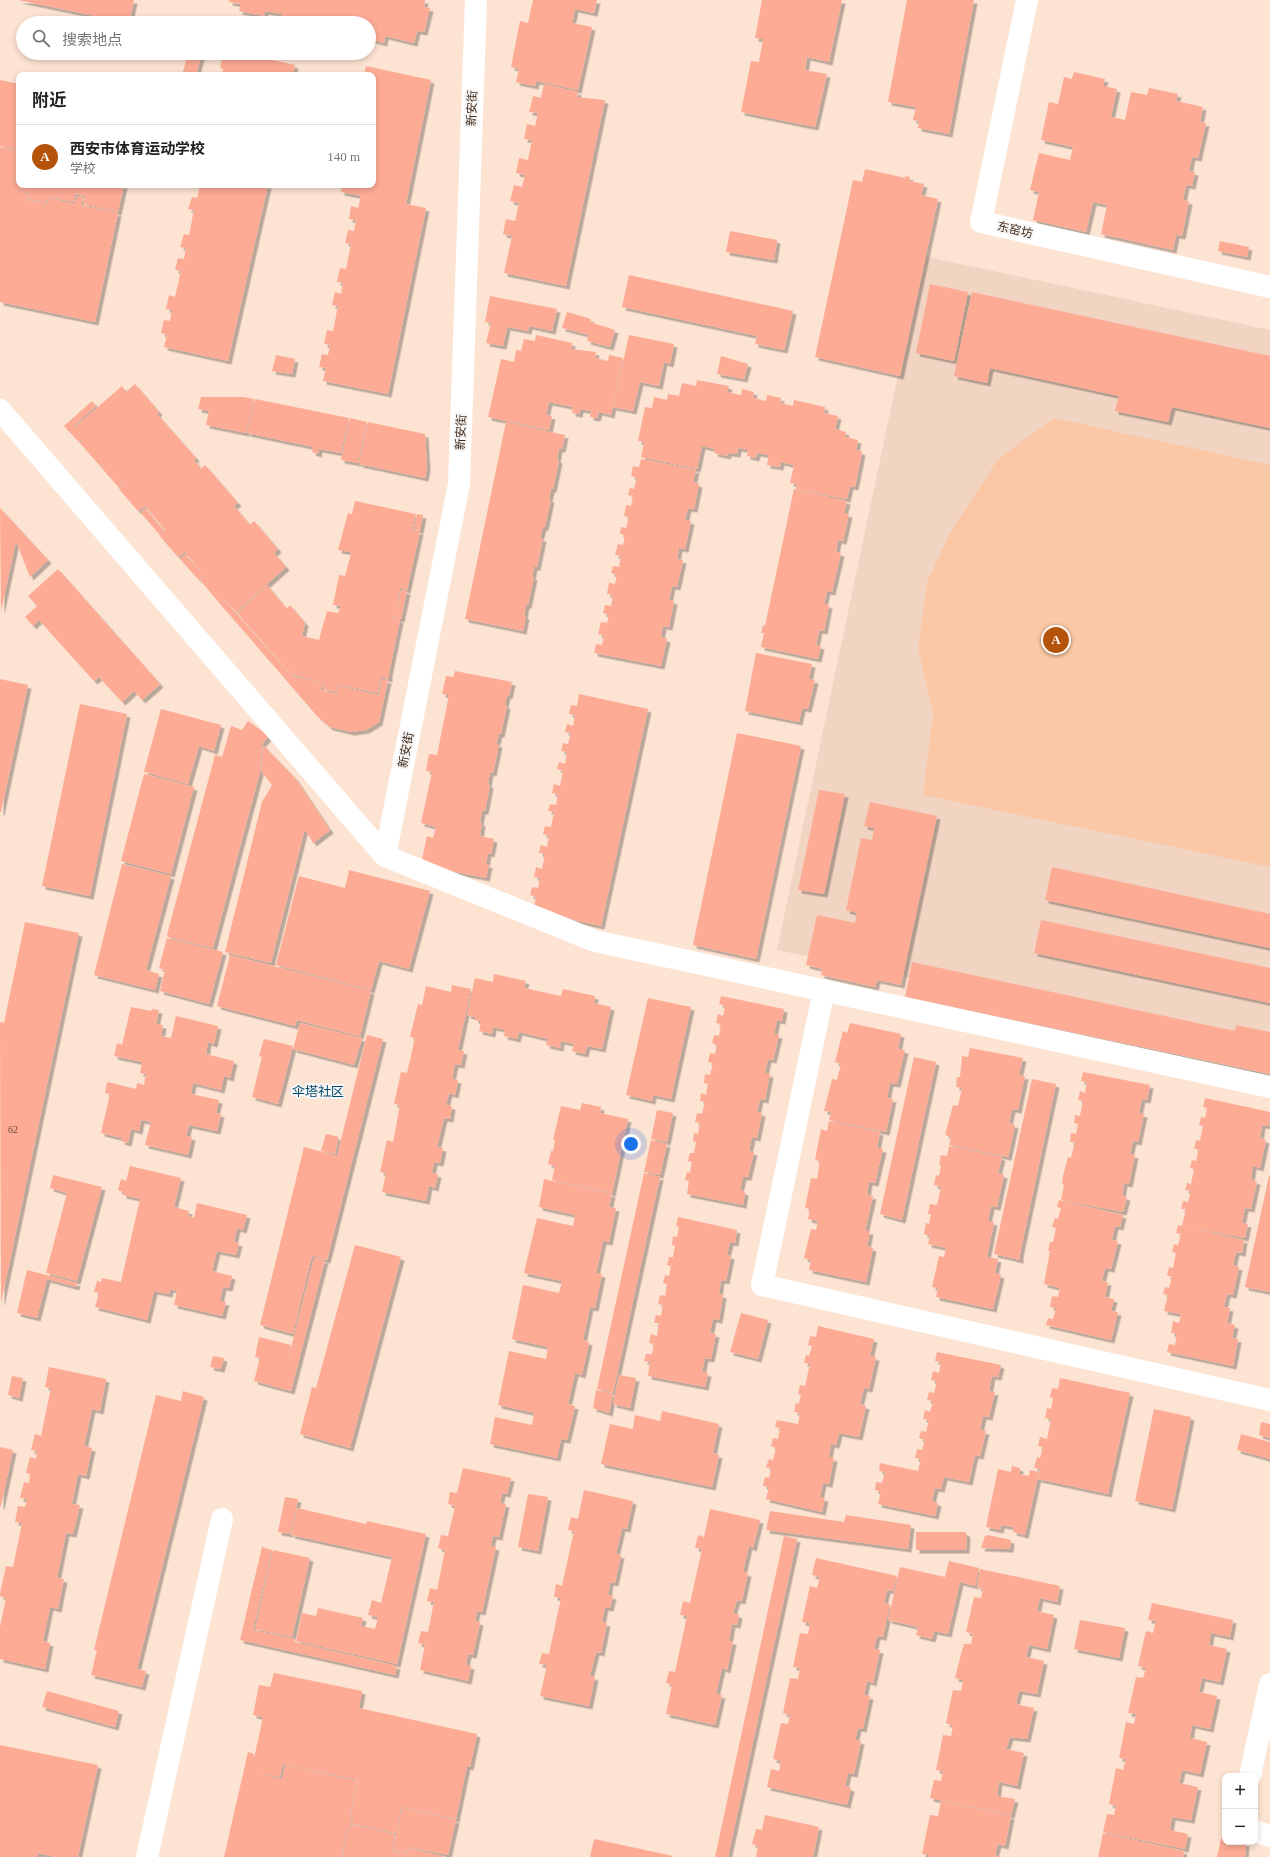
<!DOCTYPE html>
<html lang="zh">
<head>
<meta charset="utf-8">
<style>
	:root { --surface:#fff; --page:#f2f2f2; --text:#222; --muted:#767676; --line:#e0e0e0; --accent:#b45309 }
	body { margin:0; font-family:"Times New Roman","Noto Sans SC",serif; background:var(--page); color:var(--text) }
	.controls { position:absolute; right:12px; bottom:12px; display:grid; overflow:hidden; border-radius:8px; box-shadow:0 2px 6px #0003 }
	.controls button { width:36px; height:36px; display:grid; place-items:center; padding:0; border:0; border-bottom:1px solid var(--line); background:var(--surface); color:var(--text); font:20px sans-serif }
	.you { position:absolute; left:631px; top:1144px; width:14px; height:14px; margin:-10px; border:3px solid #fff; border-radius:50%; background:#1a73e8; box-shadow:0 0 0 6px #1a73e833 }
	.badge { display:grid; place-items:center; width:26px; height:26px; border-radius:50%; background:var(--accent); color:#fff; font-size:13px; font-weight:700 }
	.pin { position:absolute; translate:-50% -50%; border:2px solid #fff; box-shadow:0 1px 4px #0006 }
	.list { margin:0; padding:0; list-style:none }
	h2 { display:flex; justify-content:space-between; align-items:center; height:52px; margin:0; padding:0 16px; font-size:17px }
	h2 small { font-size:13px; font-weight:400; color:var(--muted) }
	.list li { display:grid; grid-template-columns:26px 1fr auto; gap:12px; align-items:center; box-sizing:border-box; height:64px; padding:0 16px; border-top:1px solid var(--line) }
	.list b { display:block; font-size:15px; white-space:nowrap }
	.list p { margin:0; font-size:13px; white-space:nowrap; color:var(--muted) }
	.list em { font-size:13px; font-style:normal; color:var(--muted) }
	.icon { flex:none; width:22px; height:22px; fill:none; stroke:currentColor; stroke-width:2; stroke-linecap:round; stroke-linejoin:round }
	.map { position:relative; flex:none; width:1270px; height:1857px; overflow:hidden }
	.search { position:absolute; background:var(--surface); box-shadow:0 2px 6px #0003; left:16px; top:16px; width:360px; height:44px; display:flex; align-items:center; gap:10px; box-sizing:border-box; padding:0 14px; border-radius:22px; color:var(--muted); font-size:15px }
	.panel { position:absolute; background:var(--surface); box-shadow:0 2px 6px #0003; left:16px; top:72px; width:360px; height:116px; border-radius:8px }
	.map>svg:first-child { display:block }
</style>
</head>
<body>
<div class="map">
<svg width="1270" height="1857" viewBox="0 0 1270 1857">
	<defs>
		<filter id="shadow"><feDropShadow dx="3.5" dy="3.5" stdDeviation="0" flood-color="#0004"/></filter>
	</defs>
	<rect width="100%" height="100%" fill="#fde3d2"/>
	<path fill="#f1d4c2" d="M923 256 1270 330V1054L777 950Z"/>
	<path fill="#fac8a6" d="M1054 418 1270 465V867L923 795 933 714 918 648 927 582 951 531 998 459Z"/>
	<g fill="#fdab95" filter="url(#shadow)">
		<path d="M18 0H134L129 23Z"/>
		<path d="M229 0H425L424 7 430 8 424 32 417 31 414 43 385 36 384 43 369 39V23H295L281 20 282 14 265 11 264 16 239 11 241 4 229 2Z"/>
		<path d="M533 0H597L594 13 575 9 572 23 592 27 578 90 536 81 535 86 516 82 519 69 511 67 520 21 528 23Z"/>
		<path d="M762 0H842L829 62 807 57 805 70 827 74 815 127 741 112 751 61 759 62 763 39 755 38Z"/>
		<path d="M907 0H974L949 134 918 128 919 121 913 120 916 107 888 102Z"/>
		<path d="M188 53H202L196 75 183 72Z"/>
		<path d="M229 53H241L295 65 293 75H222L223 69 220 68 222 58 228 59Z"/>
		<path d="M366 66 431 80 406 204 426 208 388 394 323 381 326 368 319 367 322 354 328 355 330 345 324 344 327 330 333 331 338 306 332 305 335 292 341 294 343 282H337L340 268 346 269 351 244 345 243 348 230 354 231 356 220 349 219 351 206 358 208 361 196 341 192 342 185H373V75H364Z"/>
		<path d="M1074 72 1105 79 1103 86 1117 89 1111 117 1125 120 1131 92 1147 95 1149 88 1178 94 1176 101 1203 107 1200 122 1206 123 1198 158 1192 157 1189 171 1195 172 1192 186 1186 185 1183 200 1189 201 1182 236 1176 235 1173 250 1101 234 1107 205 1093 202 1086 232 1033 220 1039 192 1030 190 1039 153 1070 160 1073 147 1041 140 1049 102 1058 104 1064 77 1072 79Z"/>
		<path d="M0 80 19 84V150L0 146Z"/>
		<path d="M544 84 578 92 577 97 605 100 566 286 504 273 512 236 503 234 506 219 515 221 519 203 510 201 514 185 522 187 525 175 516 173 519 158 528 160 532 140 524 139 527 124 535 126 538 113 529 112 533 96 541 98Z"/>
		<path d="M0 147 19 151V161L13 187 18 168 19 185H124L118 212 83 204 85 196 75 194 74 202 48 197 46 203 28 199 29 193 13 189 28 194 27 200 47 204 49 198 75 204 77 196 83 197 81 205 118 213 95 322 0 302Z"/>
		<path d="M865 169 905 178V176L910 177 909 181 924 184 921 195 938 199 900 376 815 357 853 180 862 182Z"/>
		<path d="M200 185H268L228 361 164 347 167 335 161 333 164 320 170 321 172 310 166 309 169 295 175 297 181 271 175 270 178 258 184 259 186 248 180 247 184 234 189 235 194 210 188 209 192 197 197 198Z"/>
		<path d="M730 231 777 240 774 260 726 252Z"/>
		<path d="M1220 241 1249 247 1247 257 1218 251Z"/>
		<path d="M629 275 793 311 784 350 755 344 757 336 622 307Z"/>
		<path d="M930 284 968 292 954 361 916 353Z"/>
		<path d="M972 292 1270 356V428L1172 407 1168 422 1115 411 1119 396 990 368 987 383 954 376Z"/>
		<path d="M490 296 557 309 552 331 529 326 528 331 507 327 503 346 486 343 491 323 485 322Z"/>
		<path d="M567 312 591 319 590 322 615 330 610 347 587 341 589 335 562 328Z"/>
		<path d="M536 335 572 343 571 349 596 352 595 358 608 361 609 355 623 358 611 415 599 412 597 418 590 417 591 411 580 409 579 414 572 413 573 407 549 402 546 415 552 416 549 430 488 417 501 359 514 362 516 350 521 351 524 339 535 341Z"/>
		<path d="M629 335 674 344 670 364 664 362 659 386 640 382 633 411 613 407Z"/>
		<path d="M276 355 295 359 292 374 272 371Z"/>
		<path d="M721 356 748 364 744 379 717 374Z"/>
		<path d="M697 380 729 386 727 392 741 395 742 389 754 392 753 398 766 401 767 395 781 398 780 403 793 406 794 400 825 407 824 413 838 416 835 429 846 432 845 437 858 440 856 450 862 452 855 487 850 486 847 499 796 489 797 484 790 483 794 465 781 462 780 467 767 465 769 455 757 453 756 458 747 456 748 450 738 448 737 454 728 453 727 456 714 453 715 449 702 446 697 469 641 457 644 442 638 441 645 407 652 408 654 397 667 400 668 394 679 396 682 383 696 386Z"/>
		<path d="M135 384 159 412 157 414 196 458 194 460 201 469 205 465 238 503 234 506 250 525 254 521 278 549 274 553 286 567 236 612 224 599 220 603 224 600 292 676 323 683 321 690 337 694 338 686 379 695 382 679 388 680 379 722 366 730 351 732 330 727 318 717 222 606 200 580 207 573 204 575 185 552 178 557 159 535 165 530 145 506 138 511 119 489 125 484 111 468 124 484 119 488 101 467 106 462 100 466 80 443 85 437 79 442 64 426 92 401 96 406 74 426 75 427 122 386 126 392Z"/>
		<path d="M201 397H244L254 399 246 433 206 425 209 411 198 409Z"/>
		<path d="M255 399 349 418 341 453 319 449 318 454 312 452 313 447 247 433Z"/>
		<path d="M350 418 367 422 358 463 341 460Z"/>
		<path d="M368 422 425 434 427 467 425 478 359 464Z"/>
		<path d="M506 422 565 435 562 449H559L557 459 559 460 553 489H551L549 499H551L545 527H543L540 538H543L537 567H534L532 577H534L528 605H526L524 616H526L523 631 465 619Z"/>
		<path d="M641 459 696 470 693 482 699 484 694 509 688 508 685 520 691 521 685 549 679 548 677 559 683 560 677 587 672 586 669 600 674 601 669 627 663 626 661 637 667 639 661 666 594 653 596 644 602 645 604 635 598 634 601 622 607 623 609 615 603 613 605 605 611 606 613 595 607 594 609 583 615 584 617 575 611 573 613 566 619 567 621 556 615 555 618 544 623 545 625 535 620 534 621 527 626 528 629 517 624 516 626 505 631 506 633 496 628 495 630 488 634 489 637 478 631 476 633 466 639 467Z"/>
		<path d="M794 489 847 501 844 513 849 514 843 541 838 540 836 552 841 553 832 592 827 591 824 604 829 605 824 631 819 630 816 645 821 646 818 659 761 647 764 633H761L763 625 765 626Z"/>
		<path d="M355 501 416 514 412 530 420 531 407 590 400 588 395 618 392 617 394 620 395 618 400 620 389 673V679L381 677 378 693 338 685 336 692 323 689 324 683 291 674 237 613 267 585 285 607 288 608 290 605 305 623 302 636 319 640 327 611 338 613 341 606 333 605 339 575 345 576 351 554 350 552 338 550 348 513 352 514Z"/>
		<path d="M0 508 48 560 30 577 16 541 1 611Z"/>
		<path d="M145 508 163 530 159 534 141 513Z"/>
		<path d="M417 514 423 515 420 530 414 529Z"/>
		<path d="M185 554 204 575 199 580 180 559Z"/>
		<path d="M58 569 160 684 142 700 134 691 122 702 99 677 94 681 39 620 33 626 25 617 37 606 28 596Z"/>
		<path d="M401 590 407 591 401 619 395 618Z"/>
		<path d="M756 653 812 664 809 679 815 680 808 709 802 708 799 722 745 711Z"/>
		<path d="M455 671 512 682 509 696 507 695 505 705 507 706 501 734H499L496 744H499L493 773 490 772 488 784 490 785 485 811H482L480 822 482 823 480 836 494 839 491 854 488 853 486 864 489 865 486 878 421 865 427 836 433 838 436 827 421 823 432 772 426 771 429 754 437 755 449 695 442 694 446 676 453 677Z"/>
		<path d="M0 679 28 685 1 812H0Z"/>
		<path d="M579 694 648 709 601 926 533 911 536 897 530 895 532 887 538 888 540 878 534 877 536 867 542 869 545 854 539 853 541 845 547 847 549 836 543 834 545 826 551 827 554 812 548 811 550 804 556 805 558 794 552 793 554 784 560 786 563 771 557 769 559 762 565 764 567 752 561 751 563 743 568 744 571 733 565 732 567 724 573 726 575 715 569 714 571 705 577 706Z"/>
		<path d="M80 704 127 714 90 896 42 886Z"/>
		<path d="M161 709 221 725 214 751 199 746 188 784 144 772Z"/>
		<path d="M248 721 269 736 262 744 260 772 213 948 168 937 167 935 215 755 222 757 231 726 242 730Z"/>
		<path d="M737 733 801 746 756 959 693 945Z"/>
		<path d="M263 745 295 778 330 830 313 843 306 831 304 832 271 963 225 952 262 802 272 785 261 771Z"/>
		<path d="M144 774 194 787 171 874 121 861Z"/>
		<path d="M819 790 845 794 824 894 798 890Z"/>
		<path d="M870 802 937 816 901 985 877 980 875 987 821 975 822 969 806 965 817 915 855 923 857 913 846 910 861 838 872 840 874 828 864 826Z"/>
		<path d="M122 864 171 876 146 970 159 974 155 990 94 975Z"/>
		<path d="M1052 867 1270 914V948L1045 900Z"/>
		<path d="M349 870 430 891 409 969 379 961 371 990 276 965 299 876 345 888Z"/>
		<path d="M1041 920 1270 968V1003L1034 953Z"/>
		<path d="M25 922 79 933 1 1303 0 1022 4 1023Z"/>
		<path d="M167 938 223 952 209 1004 160 991 165 970 159 968Z"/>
		<path d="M230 955 371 991 360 1036 297 1020 295 1026 217 1006Z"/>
		<path d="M912 962 1235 1031 1236 1025 1270 1032V1074L905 997Z"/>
		<path d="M494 974 526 981 524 988 561 996 563 989 595 996 594 1003 611 1007 602 1049 587 1046 585 1054 572 1051 574 1044 561 1041 560 1048 546 1045 548 1039 519 1032 517 1039 504 1036 505 1030 493 1027 492 1034 479 1031 481 1021 475 1020V1017L467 1015 475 978 493 982Z"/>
		<path d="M452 985 471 989 458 1050 464 1051 461 1065 455 1064 452 1079 458 1080 455 1095 449 1093 446 1105 452 1106 450 1119 444 1118 437 1147 443 1148 440 1163 434 1162 432 1173 438 1174 435 1188 429 1186 426 1201 382 1192 386 1173 380 1172 387 1140 393 1142 400 1105 394 1104 401 1072 407 1073 415 1038 410 1037 418 1004 422 1005 426 986 451 992Z"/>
		<path d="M721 996 784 1009 782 1021 777 1020 774 1034 779 1035 773 1060 768 1059 765 1073 770 1074 765 1100 760 1099 757 1112 762 1113 757 1138 752 1137 749 1151 754 1152 748 1177H743L740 1190 745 1192 743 1205 687 1194 689 1181 685 1180 687 1172 690 1173 692 1162 688 1161 690 1153H694L696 1142 693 1141 694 1133 698 1134 700 1123 695 1122 697 1113 702 1114 705 1102 700 1101 701 1093 706 1095 708 1084 704 1083 705 1074 710 1075 713 1063 708 1062 710 1053 715 1054 717 1045 712 1043 714 1035 719 1036 721 1024 716 1023 718 1014 723 1016 725 1006 719 1004Z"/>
		<path d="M648 998 691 1007 671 1099 653 1095 652 1101 626 1095Z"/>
		<path d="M131 1007 151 1011 152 1009 159 1010 156 1024 163 1025 161 1036 171 1038 176 1016 218 1026 214 1044 208 1042 206 1054 234 1061 230 1078 224 1076 221 1090 193 1083 191 1094 219 1100 216 1113 221 1114 217 1131 189 1125 186 1136 192 1137 188 1155 145 1145 151 1122 141 1120 139 1131 131 1129 128 1143 121 1141 122 1138 101 1133 110 1094 105 1093 107 1082 136 1089 137 1083 144 1085 146 1074 140 1073 142 1062 114 1056 117 1043 122 1045Z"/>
		<path d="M300 1023 362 1038 354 1065 293 1049Z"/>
		<path d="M850 1023 901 1034 898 1049 905 1050 897 1084 890 1083 887 1098 893 1099 886 1132 829 1120 831 1112 824 1111 832 1079 837 1080 841 1064 835 1062 843 1031 847 1033Z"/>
		<path d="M367 1035 383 1039 327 1260 312 1256 293 1334 260 1325 304 1147 337 1156Z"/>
		<path d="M264 1039 293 1046 278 1104 252 1097 262 1057 259 1056Z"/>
		<path d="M970 1048 1023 1058 1019 1075 1025 1076 1018 1110 1012 1109 1009 1123 1015 1125 1008 1157 949 1145 951 1137 945 1135 953 1105 958 1106 962 1088 956 1087 957 1077H960L962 1056 968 1057Z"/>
		<path d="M914 1057 936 1062 902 1220 880 1214Z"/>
		<path d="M1083 1072 1150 1085 1147 1100 1142 1099 1139 1113 1144 1114 1138 1142 1133 1141 1130 1154 1135 1155 1129 1184 1124 1183 1122 1196 1127 1197 1123 1212 1061 1200 1064 1185 1062 1184 1063 1176 1068 1157 1071 1158 1075 1142H1070L1071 1133 1076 1134 1078 1124 1074 1123 1075 1115 1080 1116 1083 1101 1078 1100 1080 1091 1085 1093 1087 1082 1081 1081Z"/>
		<path d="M1032 1079 1056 1084 1020 1254V1260L994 1254Z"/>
		<path d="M1205 1098 1270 1112 1269 1126 1262 1125 1260 1138 1266 1140 1260 1168 1253 1166 1251 1180 1257 1181 1251 1209 1245 1208 1242 1223 1248 1224 1245 1238 1182 1226 1186 1209H1181L1183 1201 1188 1202 1191 1191 1185 1190 1187 1183 1191 1184 1194 1169 1190 1168 1192 1160 1196 1161 1199 1149H1194L1196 1140 1200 1141 1203 1126 1199 1125 1201 1117 1205 1118 1207 1108 1203 1107Z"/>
		<path d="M582 1103 601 1107 600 1113 628 1119 612 1193 552 1180 555 1166 548 1164 551 1151H553L555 1140H553L561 1106 580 1110Z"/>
		<path d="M657 1110 673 1113 667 1142 651 1139Z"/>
		<path d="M829 1121 880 1132 877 1148 883 1149 875 1183 869 1182 867 1195 873 1196 865 1231H870L867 1246 873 1248 866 1282 809 1270 811 1260 804 1258 811 1229 816 1230 818 1221 808 1219 810 1209 805 1208 811 1178 817 1179 820 1161 815 1160 821 1129 827 1131Z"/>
		<path d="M326 1134 339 1137 335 1154 321 1151Z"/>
		<path d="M651 1140 667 1144 660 1175 644 1172Z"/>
		<path d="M949 1146 1002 1157 998 1173 1004 1175 997 1207 991 1206 988 1221 994 1222 987 1257 998 1259 995 1273 1001 1275 993 1309 936 1297 938 1288 932 1287 939 1256 944 1257 946 1248 928 1244 930 1236 924 1234 926 1223 929 1224 931 1214H928L930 1204 937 1205 941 1187 934 1185 936 1175 939 1176 941 1165H939L941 1155 947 1156Z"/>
		<path d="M130 1166 181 1178 174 1207 189 1211 188 1216 194 1218 197 1203 247 1215 243 1230 237 1228 234 1242 239 1243 236 1255 217 1251 212 1271 232 1276 229 1288 223 1287 220 1301 226 1302 222 1316 174 1305 177 1291 170 1289 169 1294 154 1291 147 1320 95 1307 99 1293 94 1292 97 1281 101 1282 102 1278 121 1282 140 1199 123 1195V1192L118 1190 121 1179 126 1181Z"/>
		<path d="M644 1173 660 1177 613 1393 597 1389Z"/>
		<path d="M53 1175 102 1187 77 1281 46 1273 67 1193 50 1188Z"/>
		<path d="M1269 1176H1270V1292L1245 1287Z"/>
		<path d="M544 1179 612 1194 609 1207 616 1208 609 1242 603 1241 596 1273 602 1274 595 1308 590 1307 583 1340 589 1342 582 1375 575 1373 568 1404 575 1406 567 1440 561 1439 557 1458 490 1444 495 1417 532 1425 534 1413 498 1405 509 1351 546 1359 548 1347 512 1339 523 1285 559 1293 562 1281 524 1273 537 1218 573 1226 575 1215 539 1207Z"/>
		<path d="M1059 1200 1123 1215 1120 1227 1115 1226 1112 1240 1118 1241 1111 1269 1105 1268 1102 1281 1108 1282 1105 1297 1114 1299 1111 1311 1118 1312 1111 1340 1046 1325 1048 1318 1053 1319 1056 1308 1050 1307 1052 1296 1058 1297 1060 1288 1044 1284 1050 1251H1048L1050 1242H1053L1056 1228 1052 1227 1055 1218 1058 1219 1061 1208 1057 1207Z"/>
		<path d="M678 1217 737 1230 735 1243 730 1242 727 1255 731 1256 726 1281 721 1280 719 1294 723 1295 719 1320 713 1319 710 1333 716 1334 711 1359 705 1358 702 1372 708 1373 705 1387 648 1376 650 1362 644 1361 646 1354H652L654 1344 649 1343 651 1334 657 1336 659 1323H654L656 1315 661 1316 663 1305 658 1304 660 1295 665 1296 667 1284 663 1283 665 1275 669 1276 671 1266 667 1265 669 1257H673L675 1246 672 1245 673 1236 677 1237 679 1227 676 1226Z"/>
		<path d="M1178 1225 1244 1240 1242 1253 1236 1252 1233 1265 1239 1267 1233 1295 1227 1294 1224 1307 1230 1308 1227 1323 1235 1325 1232 1338 1238 1339 1233 1366 1167 1352 1169 1344 1175 1345 1177 1334 1171 1333 1173 1321 1179 1323 1181 1314 1164 1311 1168 1295 1163 1294 1165 1287 1169 1288 1172 1276H1167L1169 1267 1173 1268 1176 1253 1172 1252 1174 1244 1178 1245 1181 1234 1176 1233Z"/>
		<path d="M355 1245 401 1257 350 1448 300 1434 312 1387 316 1388Z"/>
		<path d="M314 1258 325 1260 291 1391 254 1381 260 1358 255 1357 259 1337 291 1345 283 1379Z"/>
		<path d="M27 1270 77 1283 76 1287 47 1279 37 1318 17 1313Z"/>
		<path d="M741 1313 768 1320 758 1359 730 1352Z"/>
		<path d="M818 1326 874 1339 870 1356 876 1357 869 1389 864 1388 860 1404 866 1406 859 1437 839 1433 836 1445 831 1444 829 1457 834 1458 829 1484 823 1483 820 1497 825 1498 822 1512 766 1499 769 1487 763 1486 765 1477 769 1478 771 1469 766 1467 769 1459 773 1460 776 1448 771 1446 773 1438 778 1439 780 1428 775 1427 777 1420 798 1424 800 1413 794 1412 796 1403 799 1404 801 1394H798L800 1385 805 1386 810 1364 804 1363 806 1355 809 1356 812 1346 808 1345 810 1336 816 1337Z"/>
		<path d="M937 1352 1001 1365 998 1377 992 1376 989 1391 995 1392 989 1417 983 1416 980 1430 986 1431 980 1456 975 1455 969 1482 944 1477 941 1489 935 1488 932 1501 938 1503 935 1516 878 1504 881 1492 875 1490 876 1482 882 1483 885 1472 879 1471 880 1463 918 1471 921 1459 915 1458 917 1449 922 1450 925 1440 919 1438 921 1431 926 1432 929 1420 923 1419 925 1410 930 1412 933 1401 927 1400 929 1392 934 1393 937 1381 931 1380 933 1371 939 1373 941 1362 935 1361Z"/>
		<path d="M213 1356 224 1358 221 1369 210 1367Z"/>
		<path d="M49 1367 106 1379 100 1411 92 1409 84 1446 92 1448 86 1476 78 1474 72 1504 80 1505 73 1534 66 1533 57 1578 64 1579 58 1609 50 1607 43 1641 50 1643 45 1669 0 1659V1627L6 1598 0 1596V1593L6 1566 13 1567 22 1523 15 1522 18 1506 25 1507 27 1499 20 1498 24 1482 29 1483 30 1474 26 1473 30 1457 36 1459 37 1451 31 1450 35 1434 41 1436 51 1388 45 1387Z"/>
		<path d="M619 1375 636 1378 630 1408 613 1404Z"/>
		<path d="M12 1376 23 1378 19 1398 8 1395Z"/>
		<path d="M1060 1378 1130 1393 1108 1494 1038 1479 1040 1469 1034 1468 1037 1457 1040 1458 1043 1447 1038 1446 1040 1437 1047 1439 1051 1419 1045 1418 1047 1408 1051 1409 1053 1398 1050 1397 1052 1388 1058 1389Z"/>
		<path d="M596 1390 613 1394 609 1413 593 1408Z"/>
		<path d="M183 1391 204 1397 137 1669 146 1671 142 1687 91 1675 97 1650H94L156 1395 181 1401Z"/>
		<path d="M1154 1409 1191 1417 1172 1509 1135 1501Z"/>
		<path d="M662 1411 719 1424 713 1453 719 1455 712 1487 601 1464 610 1424 633 1429 635 1415 660 1421Z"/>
		<path d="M1261 1422 1270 1424V1438L1259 1435Z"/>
		<path d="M1241 1434 1270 1442V1459L1237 1450Z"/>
		<path d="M0 1447 13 1450 1 1506H0Z"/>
		<path d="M1012 1466 1020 1468 1019 1474 1029 1476 1030 1470 1039 1472 1025 1535 1013 1532 1014 1527 1001 1525 1000 1530 986 1527 998 1469 1011 1472Z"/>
		<path d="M463 1468 511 1478 507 1494 502 1493 500 1503 506 1504 499 1537 493 1536 491 1546 496 1547 482 1612 477 1611 475 1621 480 1622 473 1655 468 1654 466 1665 471 1666 468 1681 420 1670 425 1645 418 1643 421 1631 428 1632 434 1602 427 1601 430 1588 437 1590 445 1550 438 1548 441 1535 448 1536 455 1506 448 1504 450 1492 457 1493Z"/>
		<path d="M584 1490 633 1501 627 1529 622 1528 616 1554 621 1555 615 1583 610 1582 608 1595 613 1596 610 1608 605 1607 602 1622 607 1623 601 1653 596 1652 590 1676 595 1677 589 1706 540 1696 547 1665 539 1664 542 1653 549 1654 561 1598 554 1597 556 1584 562 1586 574 1531 568 1530 571 1517 578 1519Z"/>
		<path d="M528 1494 548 1497 538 1551 518 1547Z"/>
		<path d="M285 1497 298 1499 290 1534 278 1532Z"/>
		<path d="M297 1508 366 1524 367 1521 426 1534 397 1664 296 1641 302 1613 316 1616 318 1608 363 1618 361 1626 375 1629 378 1617 368 1615 372 1600 381 1603 392 1557 291 1535Z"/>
		<path d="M710 1509 760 1520 753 1548 749 1546 743 1572 748 1573 742 1601 737 1600 733 1613 739 1615 737 1625 732 1624 729 1641H733L727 1670 722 1668 716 1694 722 1695 715 1725 666 1714 672 1685 666 1683 669 1671 675 1672 687 1616 680 1615 683 1601 690 1603 702 1549 695 1548 698 1535 704 1537Z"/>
		<path d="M770 1511 844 1522 846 1515 911 1525 908 1549 766 1530Z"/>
		<path d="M916 1532H965L967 1535 966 1550H916Z"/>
		<path d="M988 1535 1011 1540 1010 1549 981 1548 985 1536Z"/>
		<path d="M784 1536 797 1539 728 1857H715Z"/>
		<path d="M262 1547 272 1550 253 1630 295 1639 294 1642 397 1666 395 1675 240 1640Z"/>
		<path d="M273 1550 310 1558 292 1637 255 1629Z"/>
		<path d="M816 1558 897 1576 893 1591 887 1590 884 1603 890 1604 883 1637 877 1636 874 1649 880 1650 873 1683 867 1681 864 1695 870 1696 863 1729 858 1728 855 1740 861 1741 854 1774 848 1773 845 1786 851 1788 847 1805 767 1787 771 1769 779 1771 781 1761 773 1759 781 1723 788 1724 790 1715 783 1713 790 1678 798 1679 800 1668 793 1667 800 1633 808 1634 810 1623 802 1622 810 1586 817 1588 820 1577 812 1575Z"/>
		<path d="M949 1561 979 1568 975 1586 960 1582 948 1634 934 1631 932 1639 916 1635 918 1627 888 1620 900 1567 945 1577Z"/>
		<path d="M980 1569 1060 1586 1057 1602 1040 1598 1037 1611 1054 1615 1047 1649 1029 1645 1026 1657 1044 1661 1037 1694 1019 1691 1016 1703 1020 1705 1034 1708 1027 1739 1010 1737 1006 1749 1024 1753 1017 1786 999 1782 997 1796 1015 1799 1011 1815 930 1798 934 1780 941 1781 943 1771 936 1770 943 1735 951 1736 953 1726 946 1723 953 1690 961 1691 963 1680 955 1678 961 1654 964 1644H971L973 1634 966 1632 974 1597 981 1598 983 1589 977 1587Z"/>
		<path d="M1152 1603 1233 1620 1230 1637 1211 1633 1209 1645 1227 1649 1220 1682 1202 1678 1199 1692 1217 1696 1210 1729 1192 1725 1190 1738 1207 1742 1200 1774 1182 1770 1179 1783 1198 1787 1191 1820 1172 1817 1170 1830 1188 1834 1185 1849 1103 1832 1107 1814 1114 1815 1116 1806 1109 1804 1116 1768 1123 1770 1126 1759 1119 1758 1126 1722 1134 1724 1136 1714 1128 1713 1136 1677 1143 1678 1146 1668 1138 1666 1146 1631 1153 1633 1156 1621 1148 1620Z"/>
		<path d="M1080 1620 1125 1628 1119 1658 1074 1649Z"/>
		<path d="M274 1673 362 1691 359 1708 477 1734 470 1767 467 1766 456 1819 401 1807 396 1833 352 1824 353 1816 351 1815 358 1780 283 1764 280 1777 253 1772 282 1779 285 1765 357 1781 350 1816 352 1817 350 1829 347 1830 341 1857H224L248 1752 254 1754 251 1772 263 1717 253 1715 259 1685 270 1687Z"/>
		<path d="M47 1691 119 1711 115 1727 42 1707Z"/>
		<path d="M0 1745 98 1765 78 1857H55L38 1853V1857H0Z"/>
		<path d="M941 1801 1011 1816 1005 1846 998 1844 995 1855 1000 1857H929V1855L922 1854 930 1815 938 1816Z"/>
		<path d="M402 1808 456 1820 448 1855 408 1847 407 1853 393 1850Z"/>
		<path d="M765 1815 819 1827 813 1857H756L758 1846 752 1844 756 1829 762 1830Z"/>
		<path d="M352 1825 395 1834 392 1851 408 1854 409 1848 446 1857H342L348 1830H350Z"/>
		<path d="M1103 1833 1184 1851 1183 1857H1098Z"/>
		<path d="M1221 1838 1225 1839V1842L1246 1843 1245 1857H1217Z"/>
		<path d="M594 1839 673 1856 672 1857H590Z"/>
	</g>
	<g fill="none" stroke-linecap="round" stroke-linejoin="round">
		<g stroke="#fff" stroke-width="22">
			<path d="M1027 0 981 222 1270 287"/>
			<path d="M0 410 385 856 595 941 1270 1087"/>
			<path d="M385 856 459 484 476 0"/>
			<path d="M824 990 762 1285 1270 1400"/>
			<path d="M1250 1776 1270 1684"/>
			<path d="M1255 1831 1270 1836"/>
			<path d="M147 1857 222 1519"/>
		</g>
	</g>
	<g text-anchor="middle" stroke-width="4" stroke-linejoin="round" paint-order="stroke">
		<g font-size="10" fill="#6f4936">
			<text x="13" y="1133">62</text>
		</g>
		<g font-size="12" fill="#402817" stroke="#f6f6f6">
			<text transform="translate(472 108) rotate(-88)" y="4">新安街</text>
			<text transform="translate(1015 230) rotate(13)" y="4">东窑坊</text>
			<text transform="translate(461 432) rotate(-88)" y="4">新安街</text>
			<text transform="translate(406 750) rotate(-79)" y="4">新安街</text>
		</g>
		<g font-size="13" fill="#014766" stroke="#f6f6f6">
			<text x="318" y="1096">伞塔社区</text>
		</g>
	</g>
</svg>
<div class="controls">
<button>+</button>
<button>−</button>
</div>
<div class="you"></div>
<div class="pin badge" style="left:1056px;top:640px">A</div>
<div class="search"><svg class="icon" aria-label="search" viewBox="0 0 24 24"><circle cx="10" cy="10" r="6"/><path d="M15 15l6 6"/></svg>搜索地点</div>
<section class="panel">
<h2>附近<small></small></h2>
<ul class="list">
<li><span class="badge">A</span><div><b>西安市体育运动学校</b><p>学校</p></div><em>140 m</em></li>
</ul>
</section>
</div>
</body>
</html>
